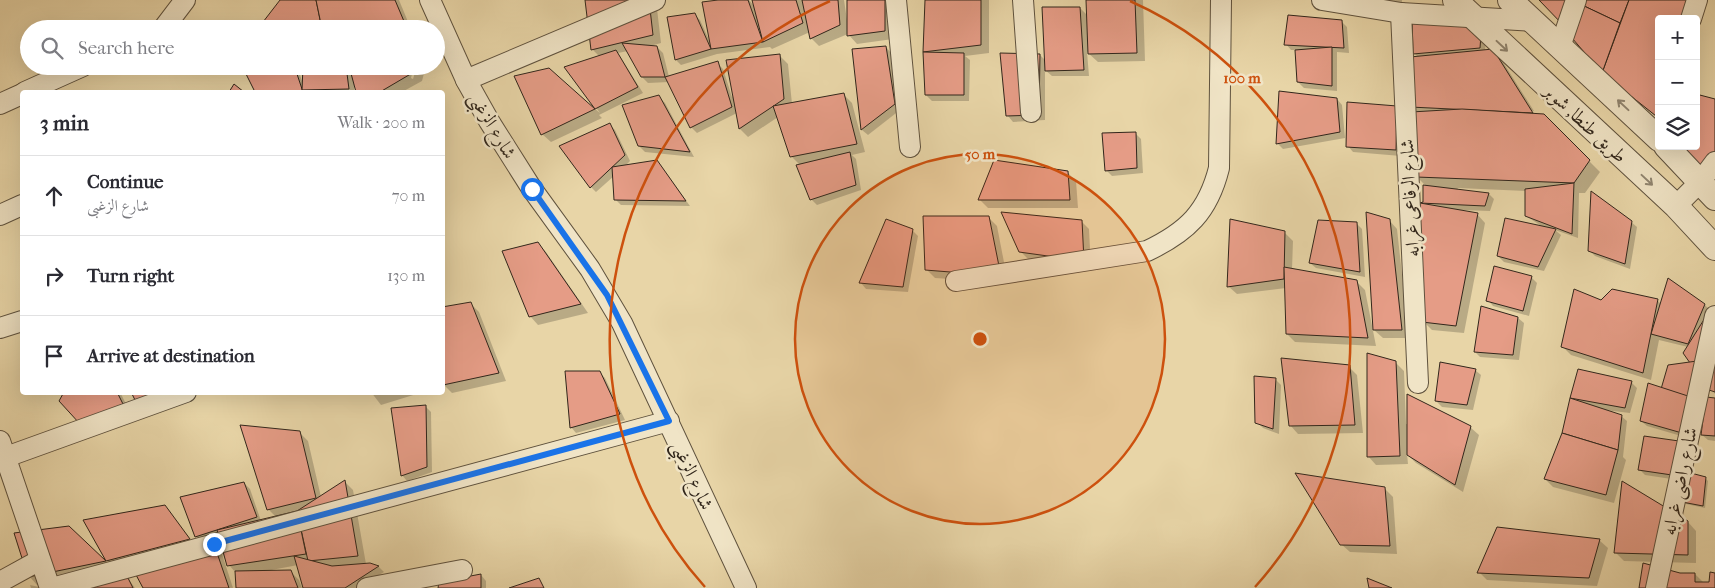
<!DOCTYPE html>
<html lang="en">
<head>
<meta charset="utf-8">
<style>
	:root { --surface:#fff; --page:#f7f7f7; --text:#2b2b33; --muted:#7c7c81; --line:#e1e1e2 }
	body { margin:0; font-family:"IM FELL French Canon",Amiri,serif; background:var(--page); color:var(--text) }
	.controls { position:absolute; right:15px; top:15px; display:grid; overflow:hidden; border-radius:5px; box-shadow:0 5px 20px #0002 }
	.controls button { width:45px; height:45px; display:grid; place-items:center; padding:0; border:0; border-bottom:1px solid var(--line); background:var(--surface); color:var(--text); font:25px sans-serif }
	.stop { position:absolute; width:15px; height:15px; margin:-11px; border:4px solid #1a73e8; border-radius:50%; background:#fff }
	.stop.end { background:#1a73e8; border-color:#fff; box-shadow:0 1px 5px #0008 }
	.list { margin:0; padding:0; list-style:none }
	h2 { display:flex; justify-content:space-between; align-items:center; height:65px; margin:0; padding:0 20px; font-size:21px }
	h2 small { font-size:16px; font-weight:400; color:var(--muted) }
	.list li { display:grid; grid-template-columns:32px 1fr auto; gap:15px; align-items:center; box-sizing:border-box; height:80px; padding:0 20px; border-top:1px solid var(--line) }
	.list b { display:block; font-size:19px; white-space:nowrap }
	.list p { margin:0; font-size:16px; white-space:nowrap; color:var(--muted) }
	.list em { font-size:16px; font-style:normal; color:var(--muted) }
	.icon { flex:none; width:28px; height:28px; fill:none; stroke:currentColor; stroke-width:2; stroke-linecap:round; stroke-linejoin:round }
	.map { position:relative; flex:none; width:1715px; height:588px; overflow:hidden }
	.search { position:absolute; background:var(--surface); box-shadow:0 5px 20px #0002; left:20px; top:20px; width:425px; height:55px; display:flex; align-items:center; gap:12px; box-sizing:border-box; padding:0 18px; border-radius:28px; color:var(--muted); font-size:19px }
	.panel { position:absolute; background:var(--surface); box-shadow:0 5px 20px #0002; left:20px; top:90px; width:425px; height:305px; border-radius:5px }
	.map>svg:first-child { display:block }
</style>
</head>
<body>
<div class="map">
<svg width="1715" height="588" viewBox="0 0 1715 588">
	<rect width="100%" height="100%" fill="#e8d5a7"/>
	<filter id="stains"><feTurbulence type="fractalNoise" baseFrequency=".004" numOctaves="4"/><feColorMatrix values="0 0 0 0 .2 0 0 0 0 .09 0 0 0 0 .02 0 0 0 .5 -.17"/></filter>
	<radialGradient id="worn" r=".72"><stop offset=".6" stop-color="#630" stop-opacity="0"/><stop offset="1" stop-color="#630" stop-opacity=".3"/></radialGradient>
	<g fill="#0003">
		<path d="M282 0H399L411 29H266Z"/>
		<path d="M586 0H656L661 43 650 46 657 47 663 53 669 77 717 63 723 69 732 97 779 55 788 64 792 104 844 95 852 103 865 152 852 155 856 159 861 190 817 205 811 199 800 165 792 157 778 117 748 137 740 129 737 113 697 133 691 127 669 82 648 83 642 77 628 51 618 53 643 93 599 115 602 118 551 142 542 134 548 69 600 113 566 67 600 57 592 49Z"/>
		<path d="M729 0H749L754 6 753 0H802V2L804 0H844L847 20H848V0H892L893 39 857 44 848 34 819 46 811 38 810 32 772 49 770 47 717 54 681 65 676 60 694 14 700 20 710 42Z"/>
		<path d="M926 0H989V53L965 56 970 60 969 101H932L926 95 924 52Z"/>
		<path d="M1087 0H1143L1145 61 1098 62 1087 52 1089 76H1052L1045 70V120L1013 122 1008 116 1040 55 1046 61 1080 8 1088 16Z"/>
		<path d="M1342 0H1402V6Z"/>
		<path d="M1540 0H1708L1696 32V19H1659V119L1612 81 1574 35Z"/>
		<path d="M1341 21 1347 27 1349 53 1337 52V91L1304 88 1298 82 1297 50H1291L1286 44Z"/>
		<path d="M1487 28 1485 51 1492 50 1501 59 1534 111 1463 108 1544 116 1600 172 1585 193H1579L1578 238 1555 230 1561 235 1544 271 1504 262 1498 256 1543 227 1526 216V191L1458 188 1457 190 1489 194 1494 199 1490 211 1460 210 1477 214 1485 223 1464 333 1432 330 1423 321 1427 205 1424 203 1427 187 1417 177 1418 113 1411 106 1418 57 1414 53Z"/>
		<path d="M886 47 891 53 900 110 868 135 862 130 853 50Z"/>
		<path d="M243 66H297L291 67 300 75 303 84 305 66H414L411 78 413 79 417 66H426L422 81 402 92H357L354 79V92H256Z"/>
		<path d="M659 97 665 103 694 157 645 152 639 146Z"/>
		<path d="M1337 99 1342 105 1345 138 1283 149 1277 143Z"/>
		<path d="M1396 107 1401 156 1353 152 1348 146Z"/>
		<path d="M609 124 615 130 630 161 624 167 657 161 690 206 621 205 615 199 614 176 596 192 591 187Z"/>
		<path d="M1135 133 1141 139 1143 173 1112 176 1106 170Z"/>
		<path d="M995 161 1067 172 1076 181 1078 208H988L980 200Z"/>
		<path d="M988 217 997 226 1008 283 935 278 926 269Z"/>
		<path d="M1389 220 1397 229 1409 338H1383L1374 330Z"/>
		<path d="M1081 221 1089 229 1091 269 1029 260 1020 251Z"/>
		<path d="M1631 222 1637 227 1630 269 1595 256 1589 250Z"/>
		<path d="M1356 223 1362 229 1365 277 1316 268 1310 263Z"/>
		<path d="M912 230 918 236 908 292 866 289 861 283Z"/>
		<path d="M1284 232 1293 241 1292 270 1356 281 1365 290 1376 346 1295 342 1287 334 1286 288 1237 294 1228 286Z"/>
		<path d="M538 244 546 252 588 313 538 325 530 316Z"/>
		<path d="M1531 277 1537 283 1529 316 1493 306 1488 300Z"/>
		<path d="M1657 300 1661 304 1705 305 1715 316V394L1701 376 1688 438 1647 426 1641 421 1663 389 1691 363 1688 347 1659 340 1651 380 1571 355 1563 347 1602 302Z"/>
		<path d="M470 303 479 312 506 381 452 393 444 385 442 308Z"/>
		<path d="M1518 318 1524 323 1519 360 1480 357 1475 352Z"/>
		<path d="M1395 362 1404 371 1406 424 1470 427 1479 435 1463 492 1416 463 1407 454 1408 464 1376 465 1368 456Z"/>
		<path d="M1349 367 1357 375 1363 433 1298 434 1290 425Z"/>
		<path d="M1475 370 1481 375 1473 410 1442 407 1436 401Z"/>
		<path d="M1579 371 1631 382 1637 388 1630 413 1604 410 1621 416 1627 421 1623 457 1626 460 1614 503 1553 487 1545 479 1563 433Z"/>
		<path d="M599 372 605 378 625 420 576 433 571 427Z"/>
		<path d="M1275 379 1281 385 1279 434 1263 428 1257 422Z"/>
		<path d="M65 392H120L128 408 138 411 145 418 90 432Z"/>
		<path d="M371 392H423L381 405Z"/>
		<path d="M1715 399V441L1708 440 1702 435Z"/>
		<path d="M425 406 431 412 432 472 407 481 402 475Z"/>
		<path d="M299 432 308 441 321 497 345 482 353 490 366 564 379 567 384 572 359 588H304L298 565 261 572 290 571 299 580 302 588H237L236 573 229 565 220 536 202 542 196 536 244 483 250 489 261 521 276 517 268 509Z"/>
		<path d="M1678 442V480L1645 475 1640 470Z"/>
		<path d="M1705 478 1708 481 1705 508 1686 504 1683 502Z"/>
		<path d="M1384 488 1393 497 1397 554 1350 552 1341 544Z"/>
		<path d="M165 507 197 548 115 568 37 585 29 576 68 527 110 566 85 521Z"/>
		<path d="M1688 522 1696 531V563L1624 561 1616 553Z"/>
		<path d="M1599 540 1608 548 1597 586 1487 580 1479 572Z"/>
		<path d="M213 546 222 554 233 588H144Z"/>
		<path d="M1680 574H1695L1704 583H1710L1715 574V588H1640Z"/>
		<path d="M481 575 486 581V588H439Z"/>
		<path d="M126 576 135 588H97Z"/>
		<path d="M30 585 39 587 45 588H31Z"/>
	</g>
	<g fill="#e59c86" stroke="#31261b">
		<path d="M280 0H316L322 29H265L263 22Z"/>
		<path d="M316 0H395L406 26 397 29H322Z"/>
		<path d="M585 0H649L653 35 591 50Z"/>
		<path d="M718 0H748L763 42 711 49 702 2Z"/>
		<path d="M752 0H796L803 23 763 42Z"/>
		<path d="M802 0H838L840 25 810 39Z"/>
		<path d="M847 0H885V31L847 36Z"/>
		<path d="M925 0H981V45L923 52Z"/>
		<path d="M1086 0H1135L1137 53 1088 54Z"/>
		<path d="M1539 0H1573L1565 27Z"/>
		<path d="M1584 0H1629L1620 23 1582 5Z"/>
		<path d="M1629 0H1697L1690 19H1659V108L1656 116 1602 73Z"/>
		<path d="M1582 5 1620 23 1602 73 1572 38Z"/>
		<path d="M1042 7H1080L1084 70 1045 71Z"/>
		<path d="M695 13 711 49 675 60 667 17Z"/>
		<path d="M1288 15 1342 20 1344 48 1284 45Z"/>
		<path d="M1412 18 1482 21 1480 48 1413 54Z"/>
		<path d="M622 43 657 46 665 77H641Z"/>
		<path d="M886 46 895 104 861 130 852 49Z"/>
		<path d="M1332 47V86L1297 82 1295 50Z"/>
		<path d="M1493 49 1533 113 1410 107V57Z"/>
		<path d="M616 50 638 87 595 109 564 67Z"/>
		<path d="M923 52 964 53V95H925Z"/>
		<path d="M1000 53 1040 54 1039 115 1006 116Z"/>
		<path d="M780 54 784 99 739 129 726 60Z"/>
		<path d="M718 61 732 107 690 128 665 77Z"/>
		<path d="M242 66H292L295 68 303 92H255Z"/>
		<path d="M303 66H346L349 89 302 90Z"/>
		<path d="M349 66H415L414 72 380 92H356Z"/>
		<path d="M549 68 595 109 541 135 514 76Z"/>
		<path d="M234 84 244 92H229Z"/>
		<path d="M1279 91 1337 98 1340 132 1276 144Z"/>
		<path d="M844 93 857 144 790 157 773 106Z"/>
		<path d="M1696 94 1715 99V151L1697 170 1685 146H1696Z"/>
		<path d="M659 95 690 152 638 146 622 105Z"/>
		<path d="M1347 102 1397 106 1396 150 1346 147Z"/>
		<path d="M1462 109 1544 114 1590 160 1574 183 1416 177 1411 112Z"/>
		<path d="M610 123 625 155 590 188 559 146Z"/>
		<path d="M1136 132 1137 168 1105 171 1102 133Z"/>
		<path d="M850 152 856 185 810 200 796 165Z"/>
		<path d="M657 160 686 201 614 200 612 167Z"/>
		<path d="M994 160 1068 171 1070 200H978Z"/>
		<path d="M1574 183 1572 234 1525 216V189Z"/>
		<path d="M1423 185 1489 193 1485 206 1420 203 1423 202Z"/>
		<path d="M1591 191 1632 221 1625 264 1588 251Z"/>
		<path d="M1420 203 1478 213 1456 326 1422 322Z"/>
		<path d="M1001 212 1082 220 1084 261 1019 252Z"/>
		<path d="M1366 212 1390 219 1402 330H1373Z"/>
		<path d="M923 216H989L1001 276 925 270Z"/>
		<path d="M1505 218 1556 229 1538 267 1497 256Z"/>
		<path d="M886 219 913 229 903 287 859 283Z"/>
		<path d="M1230 219 1285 231 1284 279 1227 287Z"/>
		<path d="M1318 220 1357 222 1360 272 1309 263Z"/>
		<path d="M538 242 581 304 529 317 502 251Z"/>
		<path d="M1494 266 1532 276 1523 311 1486 301Z"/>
		<path d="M1284 267 1357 280 1368 338 1286 334Z"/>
		<path d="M1668 278 1705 304 1688 344 1651 334Z"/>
		<path d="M1574 289 1601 300 1612 289 1658 299 1643 373 1561 347Z"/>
		<path d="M471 302 499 373 443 385 442 307Z"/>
		<path d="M1481 306 1518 317 1513 355 1474 352Z"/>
		<path d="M1710 310 1715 314V392L1709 390 1683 353Z"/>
		<path d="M1367 353 1396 361 1400 456 1367 457Z"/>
		<path d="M1281 358 1350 365 1355 425 1289 426Z"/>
		<path d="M1697 361 1691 397 1659 396 1668 365Z"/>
		<path d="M1440 362 1476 369 1467 405 1435 401Z"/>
		<path d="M1578 369 1632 381 1625 408 1570 398Z"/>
		<path d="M565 371H600L620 414 570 428Z"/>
		<path d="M1254 376 1276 378 1273 429 1255 423Z"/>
		<path d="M1648 383 1691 397 1682 433 1640 421Z"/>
		<path d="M64 392H117L124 406 80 424 59 401Z"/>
		<path d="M131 392H166L136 402Z"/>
		<path d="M1407 394 1471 426 1455 485 1407 455Z"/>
		<path d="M1706 397 1715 398V436L1701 435Z"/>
		<path d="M1570 398 1622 415 1618 450 1562 433Z"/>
		<path d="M426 405 427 467 401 476 391 408Z"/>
		<path d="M240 425 300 431 316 498 267 510Z"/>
		<path d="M1562 433 1618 450 1606 495 1544 479Z"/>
		<path d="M1644 436 1679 441 1672 475 1638 470Z"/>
		<path d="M1687 472 1706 477 1703 506 1682 502Z"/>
		<path d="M1295 473 1385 487 1390 546 1340 545Z"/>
		<path d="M345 480 358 556 308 561 297 511Z"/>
		<path d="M1622 481 1688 521V555L1614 553Z"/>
		<path d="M244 482 257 517 195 537 180 497Z"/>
		<path d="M165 505 190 539 106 561 83 520Z"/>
		<path d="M297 511 306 554 227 566 217 530Z"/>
		<path d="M69 526 106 561 28 577 14 533Z"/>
		<path d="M1497 527 1600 539 1589 578 1477 573Z"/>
		<path d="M214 544 229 588H143L135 573Z"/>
		<path d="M294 556 332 566 370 563 379 566 345 588H303Z"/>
		<path d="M1643 563 1680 573H1695V582H1709L1710 572 1715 573V588H1639Z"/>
		<path d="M291 570 298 588H236L235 571Z"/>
		<path d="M126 574 133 588H93L104 583Z"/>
		<path d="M481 574V588H438L439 582Z"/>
		<path d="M539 578 544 588H509Z"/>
		<path d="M1367 578 1392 588H1369Z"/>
	</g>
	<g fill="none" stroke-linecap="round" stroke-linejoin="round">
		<g stroke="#5f523e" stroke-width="22">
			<g id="minor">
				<path d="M430 0 466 80 489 121 532 189 590 269 622 323 746 588"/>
				<path d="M896 0 910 147"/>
				<path d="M1023 0 1031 112"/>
				<path d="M1322 0 1401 13 1533 21"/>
				<path d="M1401 13 1418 383"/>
				<path d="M1691 19 1697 0"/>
				<path d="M163 29 185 0"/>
				<path d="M1560 47 1576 0"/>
				<path d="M466 80 655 0"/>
				<path d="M25 92 83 66"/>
				<path d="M0 104 22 94"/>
				<path d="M1676 206 1700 182 1715 162"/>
				<path d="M0 215 22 205"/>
				<path d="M956 281 1147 251C1187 232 1208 212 1219 168L1221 0"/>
				<path d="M0 328 22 321"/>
				<path d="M0 441 50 588"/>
				<path d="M6 457 186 392"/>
				<path d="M0 582 40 560"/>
				<path d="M52 588 669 421"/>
				<path d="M367 588 462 570"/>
				<path d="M1656 588 1715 316"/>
			</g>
		</g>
		<g stroke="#5f523e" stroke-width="26">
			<g id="tertiary">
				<path d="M1455 0 1676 206 1715 248"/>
				<path d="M1510 0 1659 139"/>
				<path d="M1666 146 1715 198"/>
			</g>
		</g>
		<use href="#minor" stroke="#f0e4c6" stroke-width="20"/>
		<use href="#tertiary" stroke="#f0e4c6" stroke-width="24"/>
	</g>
	<defs><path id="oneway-shaft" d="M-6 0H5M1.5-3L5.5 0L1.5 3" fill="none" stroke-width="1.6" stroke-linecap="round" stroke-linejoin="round" transform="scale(1.25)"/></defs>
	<g stroke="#908570">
		<use href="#oneway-shaft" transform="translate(1502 46) rotate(43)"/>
		<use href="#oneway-shaft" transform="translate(1623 105) rotate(-137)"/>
		<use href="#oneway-shaft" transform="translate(1647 180) rotate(43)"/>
	</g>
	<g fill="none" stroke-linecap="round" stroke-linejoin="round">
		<path stroke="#1a73e8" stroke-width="6" d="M214 544 669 421 607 295 532 189"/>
	</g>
	<circle cx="980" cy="339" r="185" fill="#cd510e" fill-opacity=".12"/>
	<g fill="none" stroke="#cd510e" stroke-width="2.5">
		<circle cx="980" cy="339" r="185"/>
		<path d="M705 587A370 370 0 0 1 830 1M1130 1A370 370 0 0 1 1255 587"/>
	</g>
	<g text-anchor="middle" stroke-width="5" stroke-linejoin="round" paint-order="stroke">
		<g font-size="19" fill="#31261b" stroke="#f0e4c6">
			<text transform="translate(1586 123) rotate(43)" y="7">طريق طنطا, شوبر</text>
			<text transform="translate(493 125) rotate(59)" y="7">شارع الزغبى</text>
			<text transform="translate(1409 198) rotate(-93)" y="7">شارع الرفاعى غرابه</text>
			<text transform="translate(693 475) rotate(65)" y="7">شارع الزغبى</text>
			<text transform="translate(1679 481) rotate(-78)" y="7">شارع راضى غرابه</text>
		</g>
	</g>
	<circle cx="980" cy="339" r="8" fill="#cd510e" stroke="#f0e4c6" stroke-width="2.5"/>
	<g font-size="15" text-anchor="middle" font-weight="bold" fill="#cd510e" stroke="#f0e4c6" stroke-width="5" stroke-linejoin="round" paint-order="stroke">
		<text x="1242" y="83">100 m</text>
		<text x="980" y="159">50 m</text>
	</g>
	<rect width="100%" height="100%" filter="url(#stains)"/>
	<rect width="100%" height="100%" fill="url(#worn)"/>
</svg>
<div class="controls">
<button>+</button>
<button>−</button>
<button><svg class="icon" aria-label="layers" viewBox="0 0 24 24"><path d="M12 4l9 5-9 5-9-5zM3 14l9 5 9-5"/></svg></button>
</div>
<div class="stop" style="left:532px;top:189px"></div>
<div class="stop end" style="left:214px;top:544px"></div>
<div class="search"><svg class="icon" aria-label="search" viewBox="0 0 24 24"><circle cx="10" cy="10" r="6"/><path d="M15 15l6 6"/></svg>Search here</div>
<section class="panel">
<h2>3 min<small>Walk · 200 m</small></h2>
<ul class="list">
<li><svg class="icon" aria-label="ahead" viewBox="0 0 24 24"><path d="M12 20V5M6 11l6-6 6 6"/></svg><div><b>Continue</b><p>شارع الزغبى</p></div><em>70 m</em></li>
<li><svg class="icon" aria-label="right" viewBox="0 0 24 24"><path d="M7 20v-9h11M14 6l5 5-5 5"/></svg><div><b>Turn right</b></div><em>130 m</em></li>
<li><svg class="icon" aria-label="arrive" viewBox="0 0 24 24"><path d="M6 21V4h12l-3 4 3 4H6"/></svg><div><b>Arrive at destination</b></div></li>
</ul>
</section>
</div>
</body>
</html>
